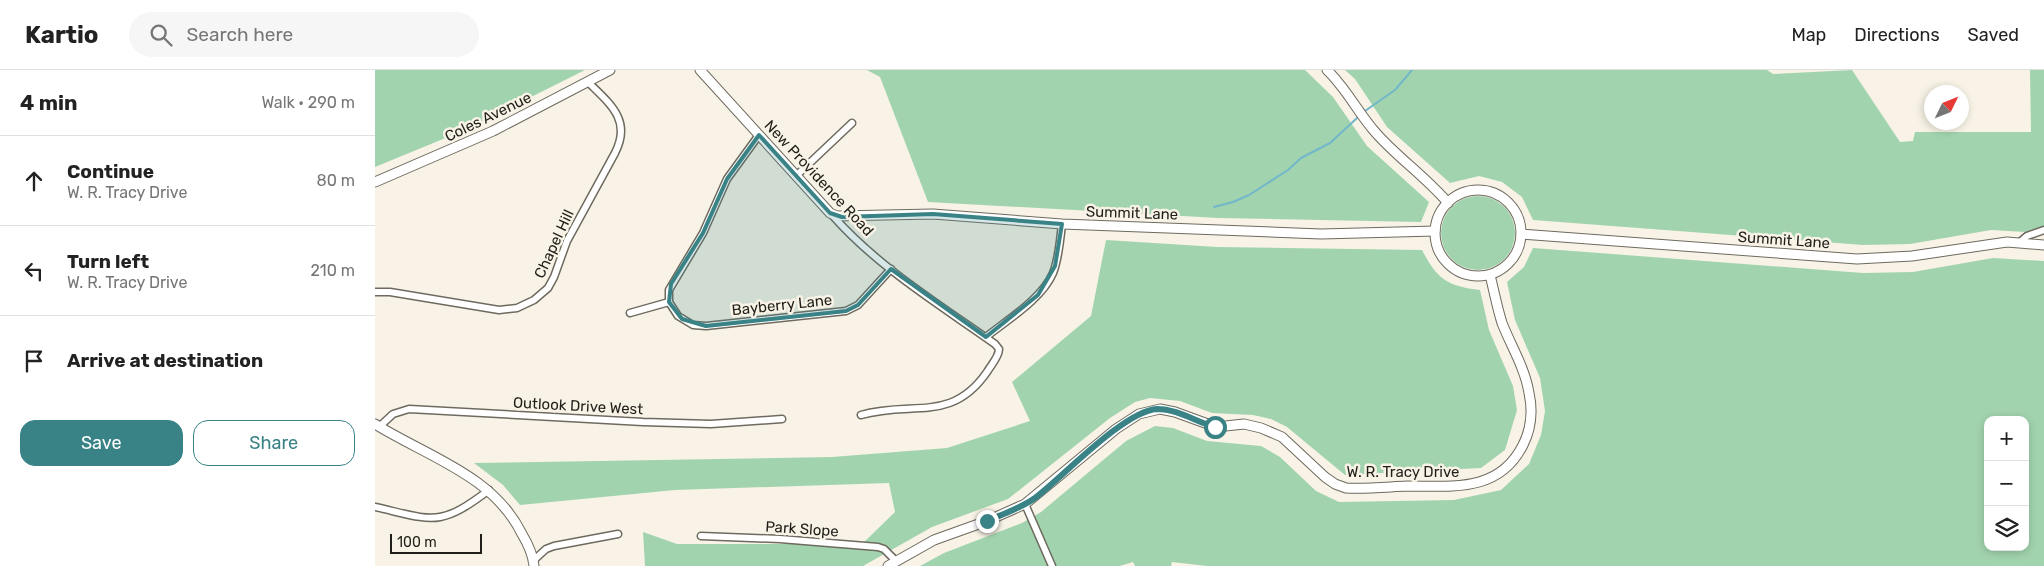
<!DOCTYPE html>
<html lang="en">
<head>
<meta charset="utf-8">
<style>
	:root { --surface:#fff; --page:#f6f6f6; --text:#222; --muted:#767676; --line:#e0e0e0; --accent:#398286 }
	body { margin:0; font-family:Rubik,sans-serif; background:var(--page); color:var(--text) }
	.controls { position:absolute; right:15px; bottom:15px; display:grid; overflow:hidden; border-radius:10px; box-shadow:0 2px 8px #0003 }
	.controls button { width:45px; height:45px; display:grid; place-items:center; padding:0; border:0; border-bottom:1px solid var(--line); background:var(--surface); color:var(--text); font:25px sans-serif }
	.compass { position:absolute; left:1549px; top:15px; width:45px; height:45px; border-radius:50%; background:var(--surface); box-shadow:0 2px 8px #0003; rotate:47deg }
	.scale { position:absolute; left:15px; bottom:12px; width:92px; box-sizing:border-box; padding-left:5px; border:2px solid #201f1a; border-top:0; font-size:14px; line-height:18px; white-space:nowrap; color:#201f1a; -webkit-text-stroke:4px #f8f3e6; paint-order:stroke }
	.stop { position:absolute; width:15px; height:15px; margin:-11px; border:4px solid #398286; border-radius:50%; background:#fff }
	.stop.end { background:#398286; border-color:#fff; box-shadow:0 1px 5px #0008 }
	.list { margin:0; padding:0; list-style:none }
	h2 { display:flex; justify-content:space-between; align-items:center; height:65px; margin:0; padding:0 20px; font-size:21px }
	h2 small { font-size:16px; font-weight:400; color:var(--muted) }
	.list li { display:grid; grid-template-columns:32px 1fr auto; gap:15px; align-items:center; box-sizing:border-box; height:90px; padding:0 20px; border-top:1px solid var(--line) }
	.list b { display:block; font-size:19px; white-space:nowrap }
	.list p { margin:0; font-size:16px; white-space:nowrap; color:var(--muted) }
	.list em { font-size:16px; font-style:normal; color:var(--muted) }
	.actions { display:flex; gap:10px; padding:15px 20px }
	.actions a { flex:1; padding:11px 0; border:1px solid var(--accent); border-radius:15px; text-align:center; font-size:18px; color:var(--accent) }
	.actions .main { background:var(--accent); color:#fff }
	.icon { flex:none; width:28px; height:28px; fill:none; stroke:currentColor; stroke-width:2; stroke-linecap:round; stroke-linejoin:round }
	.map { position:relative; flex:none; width:1669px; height:496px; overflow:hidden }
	header { display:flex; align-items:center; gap:30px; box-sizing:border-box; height:70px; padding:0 25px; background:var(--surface); border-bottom:1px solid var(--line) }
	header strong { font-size:24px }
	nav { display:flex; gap:28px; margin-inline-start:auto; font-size:18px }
	.search { width:350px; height:45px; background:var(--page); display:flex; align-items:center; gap:12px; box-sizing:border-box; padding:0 18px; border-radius:28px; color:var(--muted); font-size:19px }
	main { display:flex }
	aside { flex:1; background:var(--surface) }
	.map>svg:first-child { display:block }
</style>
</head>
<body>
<header>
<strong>Kartio</strong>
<div class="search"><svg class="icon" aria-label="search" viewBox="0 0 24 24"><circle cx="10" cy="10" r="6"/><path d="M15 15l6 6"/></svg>Search here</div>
<nav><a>Map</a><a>Directions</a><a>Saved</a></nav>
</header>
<main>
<aside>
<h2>4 min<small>Walk · 290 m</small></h2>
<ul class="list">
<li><svg class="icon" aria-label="ahead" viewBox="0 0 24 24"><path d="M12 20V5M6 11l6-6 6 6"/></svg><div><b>Continue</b><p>W. R. Tracy Drive</p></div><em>80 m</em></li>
<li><svg class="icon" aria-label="left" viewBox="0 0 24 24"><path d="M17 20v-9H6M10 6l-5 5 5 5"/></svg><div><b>Turn left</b><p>W. R. Tracy Drive</p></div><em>210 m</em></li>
<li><svg class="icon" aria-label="arrive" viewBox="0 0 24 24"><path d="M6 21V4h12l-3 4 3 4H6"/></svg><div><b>Arrive at destination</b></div></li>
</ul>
<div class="actions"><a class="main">Save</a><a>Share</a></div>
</aside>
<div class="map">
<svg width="1669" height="496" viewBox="0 0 1669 496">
	<rect width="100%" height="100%" fill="#f8f3e6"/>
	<g fill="#a1d4ae" fill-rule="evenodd">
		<path d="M0 0H210L90 60 0 97Z"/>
		<path d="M492 0H930L958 27 992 76 1054 132 1046 152 843 148 553 132 505 7Z"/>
		<path d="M970 0H1392L1398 4 1477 0 1525 72 1538 71 1540 62H1656L1655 0H1669V163L1616 160 1535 174 1488 175 1158 150 1147 127 1127 112 1104 106 1075 113 1012 57 980 9Z"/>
		<circle cx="1103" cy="163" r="37"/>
		<path d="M731 170 842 177 1047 180C1062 209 1072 216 1105 220L1114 260 1138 316 1142 340 1130 380 1106 398 970 405 912 357 896 349 878 345 837 343 805 331 775 328 760 332 735 348 633 429 557 457 488 496H270L268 462 302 474H430L484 477 520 442 514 413 300 420 145 435 128 415 99 393 457 387 572 378 655 351 637 312 716 246Z"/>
		<path d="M1158 178 1488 203 1538 202 1618 188 1669 191V496H832L797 492 796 496H760L758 492 745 496H545L569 483 647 453 666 442 751 371 780 356 798 358 832 371 886 376 905 387 941 421 964 432 1079 430 1126 420 1154 394 1166 365 1170 341 1165 308 1140 250 1132 212 1149 197ZM1613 350H1650V477H1613Z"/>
	</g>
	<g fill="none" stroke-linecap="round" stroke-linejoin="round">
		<g stroke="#71b7c9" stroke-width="2">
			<path d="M990 41 1020 20 1037 0"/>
			<path d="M839 137 858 132 874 125 913 100 926 88 955 73 982 48"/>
		</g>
		<g stroke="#6e6a5f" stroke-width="9">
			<g id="street">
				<path d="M384 65 352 109 328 163 294 220V232L303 246 318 255 331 256 471 241 483 235 516 199"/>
				<path d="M422 105 477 53"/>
				<path d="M458 146C503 197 565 235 620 274L624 279C624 287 616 295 612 302 576 354 537 330 486 345"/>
				<path d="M1645 172 1652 166 1669 160"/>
				<path d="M0 222H15L124 240 142 238 159 230 173 218 179 207 192 171 240 83C257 50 235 34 213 12"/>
				<path d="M255 243 294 232"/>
				<path d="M611 267C632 250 667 229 678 203 684 188 685 170 687 154"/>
				<path d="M4 357 18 344 34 339 268 352 336 354 407 349"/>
				<path d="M650 434 677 496"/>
				<path d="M0 437C58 450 64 458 114 420"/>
				<path d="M326 466 405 469 503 477 509 479 521 491"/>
				<path d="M159 490 171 479 179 476 243 464"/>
			</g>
		</g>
		<g stroke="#6e6a5f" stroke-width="11">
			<g id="secondary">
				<path d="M325 0 455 143 462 146 558 144 687 154 946 164 1060 161"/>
				<path d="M952 0C972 19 983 43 1001 63 1023 88 1051 107 1073 133"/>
				<path d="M0 112 118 61 235 0"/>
				<circle cx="1103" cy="163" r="43"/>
				<path d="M1146 164 1482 189 1537 186 1632 172 1669 175"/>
				<path d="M0 354C53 387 118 405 147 464 153 474 158 485 159 496"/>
				<path d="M513 496 559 470 612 451 650 434 741 359 764 344 785 339 800 342 841 357 869 354 886 358 907 367 950 407 960 414 971 418C991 419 1011 417 1032 416 1077 416 1124 423 1148 375 1156 359 1158 341 1154 323 1150 298 1136 276 1127 253 1122 237 1119 221 1115 205"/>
			</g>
		</g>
		<use href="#street" stroke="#fff" stroke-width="6"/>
		<use href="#secondary" stroke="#fff" stroke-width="9"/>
	</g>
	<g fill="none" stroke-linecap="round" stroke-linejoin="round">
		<path stroke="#398286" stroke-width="6" d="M612 451C628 444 646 438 660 428 689 406 749 341 782 339 803 339 821 352 840 357"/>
	</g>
	<path fill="#398286" fill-opacity="0.2" stroke="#398286" stroke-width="4" stroke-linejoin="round" d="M384 65 455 143 467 147 558 144 687 154 680 196 663 225 611 267 516 199 483 235 471 241 331 256 307 249 294 232 296 214 328 163 352 109Z"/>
	<g text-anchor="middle" stroke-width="5" stroke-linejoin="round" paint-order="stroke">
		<g font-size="15" fill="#201f1a" stroke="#f8f3e6">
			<text transform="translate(113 47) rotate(-26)" y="5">Coles Avenue</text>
			<text transform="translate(444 108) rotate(47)" y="5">New Providence Road</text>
			<text transform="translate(757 143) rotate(2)" y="5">Summit Lane</text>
			<text transform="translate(1409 170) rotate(4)" y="5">Summit Lane</text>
			<text transform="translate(179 174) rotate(-65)" y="5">Chapel Hill</text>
			<text transform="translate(407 235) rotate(-6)" y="5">Bayberry Lane</text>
			<text transform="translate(203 336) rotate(3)" y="5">Outlook Drive West</text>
			<text x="1028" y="407">W. R. Tracy Drive</text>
			<text transform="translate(427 459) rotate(4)" y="5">Park Slope</text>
		</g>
	</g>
</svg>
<div class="controls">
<button>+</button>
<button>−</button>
<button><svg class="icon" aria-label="layers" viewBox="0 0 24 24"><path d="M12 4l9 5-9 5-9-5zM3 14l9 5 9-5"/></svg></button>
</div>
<svg class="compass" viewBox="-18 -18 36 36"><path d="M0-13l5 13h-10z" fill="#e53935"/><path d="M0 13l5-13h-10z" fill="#767676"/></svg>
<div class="scale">100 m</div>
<div class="stop" style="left:840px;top:357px"></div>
<div class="stop end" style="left:612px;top:451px"></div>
</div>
</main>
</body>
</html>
